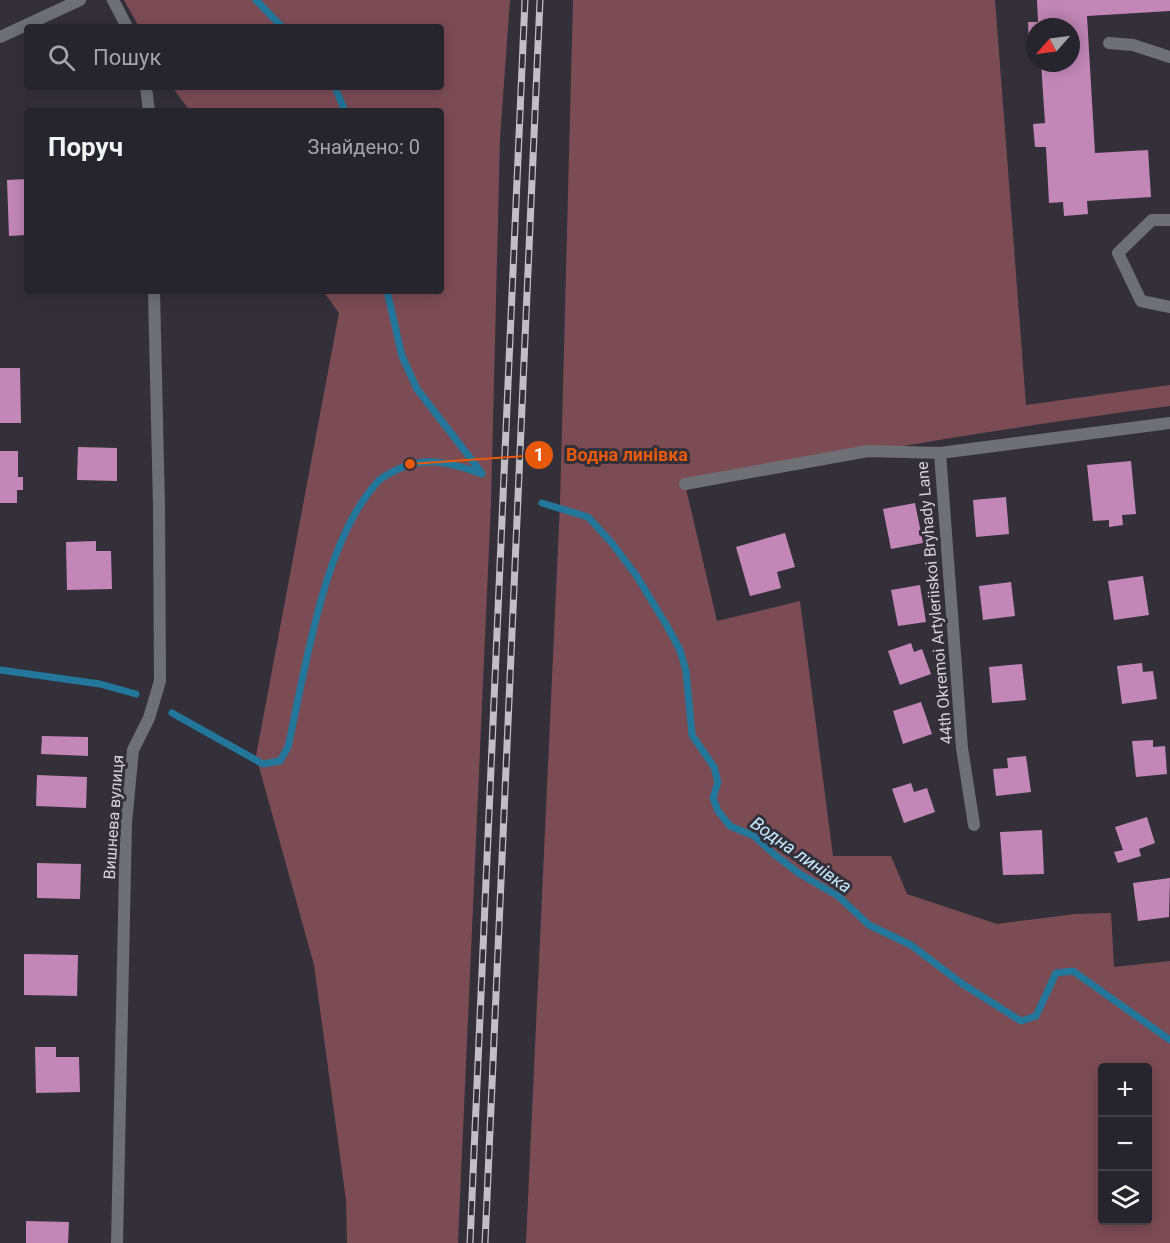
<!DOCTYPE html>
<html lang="uk">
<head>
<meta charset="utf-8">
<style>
	:root { --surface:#26242c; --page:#2e2c34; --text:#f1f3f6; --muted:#a4a4a9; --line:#424148 }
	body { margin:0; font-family:Roboto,sans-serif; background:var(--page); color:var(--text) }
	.controls { position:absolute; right:18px; bottom:18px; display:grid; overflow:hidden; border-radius:6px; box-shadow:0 3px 15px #0003 }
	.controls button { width:54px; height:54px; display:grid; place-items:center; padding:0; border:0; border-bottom:2px solid var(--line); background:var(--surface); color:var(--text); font:30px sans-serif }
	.compass { position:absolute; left:1026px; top:18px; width:54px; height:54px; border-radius:50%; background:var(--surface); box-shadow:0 3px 15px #0003; rotate:242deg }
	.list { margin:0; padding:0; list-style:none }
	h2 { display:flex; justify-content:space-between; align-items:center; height:78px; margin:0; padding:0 24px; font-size:26px }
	h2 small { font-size:20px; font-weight:400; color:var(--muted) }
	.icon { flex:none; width:33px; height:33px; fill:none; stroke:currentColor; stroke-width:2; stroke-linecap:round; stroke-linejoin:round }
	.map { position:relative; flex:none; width:1170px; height:1243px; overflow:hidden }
	.search { position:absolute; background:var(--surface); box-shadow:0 3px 15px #0003; left:24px; top:24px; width:420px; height:66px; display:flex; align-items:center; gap:15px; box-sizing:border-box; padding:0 21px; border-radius:6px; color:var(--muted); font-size:22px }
	.panel { position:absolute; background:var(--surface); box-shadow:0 3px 15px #0003; left:24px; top:108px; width:420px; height:186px; border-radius:6px }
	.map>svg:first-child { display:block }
</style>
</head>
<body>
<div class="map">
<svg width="1170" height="1243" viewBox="0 0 1170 1243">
	<rect width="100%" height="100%" fill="#33303a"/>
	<g fill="#7c4c55" fill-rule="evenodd">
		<path d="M124 0H510L500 138 491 503 458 1243H347L346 1200 314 965 256 756 339 313 323 291H441V111H190L172 87H441V27H139Z"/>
		<path d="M573 0H995L1026 405 1170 385V406C1007 427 847 455 685 484L717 621 800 601 833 856H891L907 894 997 924 1075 914 1111 913 1114 967 1170 961V1243H526L560 505ZM1102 1068H1148V1220H1102Z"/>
	</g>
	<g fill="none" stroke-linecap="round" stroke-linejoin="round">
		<g stroke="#22779b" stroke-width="7">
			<path d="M256 0 282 27"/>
			<path d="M335 87 345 111"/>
			<path d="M387 291 402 356 417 389 481 472"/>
			<path d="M542 503 588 517 611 542 636 575 667 626 680 650 686 671 692 735 714 767 718 782 713 798 718 811 730 826 754 836 775 855 800 874 838 896 869 925 911 945 961 983 1021 1021 1036 1016 1056 973 1073 971 1170 1040"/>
			<path d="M0 670 100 684 136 694"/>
			<path d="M172 713 263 764 280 761 288 747C305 671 322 552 370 491 374 487 377 481 382 478 419 454 444 460 482 474"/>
		</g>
	</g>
	<g fill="#c287b7">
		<path d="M1037 0H1170V11L1087 16 1095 153 1148 150 1151 197 1087 201 1088 214 1064 216 1063 202 1049 203 1046 147H1035L1033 124 1045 123 1041 63H1071V27H1035V47H1029L1028 22H1038Z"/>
		<path d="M27 179V235L9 236 7 180Z"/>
		<path d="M0 368H20L21 423H0Z"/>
		<path d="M78 447 117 448V481L77 480Z"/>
		<path d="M0 451H18V477H23V490H17V503H0Z"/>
		<path d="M1131 461 1136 514 1122 515 1123 525 1109 527V520L1093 521 1087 465Z"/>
		<path d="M1006 497 1009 534 976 537 973 500Z"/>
		<path d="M915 503 923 543 891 549 883 509Z"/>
		<path d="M785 533 795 567 777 572 781 588 750 596 736 547Z"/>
		<path d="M96 541V551H111L112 589 67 590 66 542Z"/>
		<path d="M1143 576 1149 615 1114 620 1108 581Z"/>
		<path d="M1011 582 1015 616 983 620 979 586Z"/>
		<path d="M920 585 926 622 898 626 891 590Z"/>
		<path d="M911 643 914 652 922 649 931 674 900 685 888 651Z"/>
		<path d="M1142 663 1143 672 1153 671 1157 699 1122 704 1117 666Z"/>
		<path d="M1022 664 1026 700 992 703 989 667Z"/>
		<path d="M921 702 932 734 903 744 893 711Z"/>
		<path d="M42 736 88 737V756L41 754Z"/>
		<path d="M1153 740V747L1165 746 1167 774 1136 777 1132 741Z"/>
		<path d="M1026 756 1031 792 996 796 993 769 1008 768 1007 758Z"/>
		<path d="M37 775 87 777 86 808 36 806Z"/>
		<path d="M911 783 914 792 927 788 935 812 904 823 892 789Z"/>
		<path d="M1147 817 1155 843 1139 849 1141 856 1118 863 1114 852 1123 850 1115 827Z"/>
		<path d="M1042 830 1044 874 1003 875 1000 832Z"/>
		<path d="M37 863 81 864 80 899 37 898Z"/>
		<path d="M1170 878 1169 917 1138 921 1133 883Z"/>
		<path d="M24 954 78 955 77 996 24 995Z"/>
		<path d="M35 1047H56V1057H79L80 1092 36 1093Z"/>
		<path d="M26 1221 69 1222 68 1243H26Z"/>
	</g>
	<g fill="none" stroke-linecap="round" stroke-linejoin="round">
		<g stroke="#6e7075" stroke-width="12">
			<path d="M1109 43 1133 45 1170 57"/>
			<path d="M1170 220H1152L1118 253 1141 301 1170 307"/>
		</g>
		<g stroke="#6e7075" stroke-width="12">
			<path d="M113 0 127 27"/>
			<path d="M0 37 80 0"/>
			<path d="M146 87 149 111"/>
			<path d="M940 453 1170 423"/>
			<path d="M685 484 868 451 940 453 962 748 974 825"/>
			<path d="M117 1243 126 823 133 750 149 718 160 681 159 507 154 291"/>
		</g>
		<g stroke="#c1bfc5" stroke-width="7">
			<g id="rail">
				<path d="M470 1243 525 0"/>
				<path d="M485 1243 540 0"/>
			</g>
		</g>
		<use href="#rail" stroke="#33303a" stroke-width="4.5" stroke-dasharray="14" stroke-linecap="butt"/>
	</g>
	<g text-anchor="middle" stroke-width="6" stroke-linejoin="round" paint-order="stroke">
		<g font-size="16" fill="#d5d3d9" stroke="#33303a">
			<text transform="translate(934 603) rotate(-95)" y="6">44th Okremoi Artyleriiskoi Bryhady Lane</text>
			<text transform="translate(113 817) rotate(-86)" y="6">Вишнева вулиця</text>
		</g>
		<g font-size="18" font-style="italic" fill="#c0e7fd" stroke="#33303a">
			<text transform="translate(801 855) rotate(35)" y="6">Водна линівка</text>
		</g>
	</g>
	<path fill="none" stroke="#e8590c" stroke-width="2" d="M410 464L539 455"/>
	<g fill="#e8590c" stroke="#33303a" stroke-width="2">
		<circle cx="410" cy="464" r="6"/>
		<circle cx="539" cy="455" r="15"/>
	</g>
	<g font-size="18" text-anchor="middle" font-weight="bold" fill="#fff">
		<text x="539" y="461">1</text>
	</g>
	<g font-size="18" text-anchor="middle" font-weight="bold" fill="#e8590c" stroke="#33303a" stroke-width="6" stroke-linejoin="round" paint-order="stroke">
		<text x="627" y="461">Водна линівка</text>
	</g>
</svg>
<div class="controls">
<button>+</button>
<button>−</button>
<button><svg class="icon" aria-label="layers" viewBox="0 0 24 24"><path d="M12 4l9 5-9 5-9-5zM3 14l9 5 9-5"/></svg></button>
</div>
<svg class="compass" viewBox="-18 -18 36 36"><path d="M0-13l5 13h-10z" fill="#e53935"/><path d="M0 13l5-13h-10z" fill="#a4a4a9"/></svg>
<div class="search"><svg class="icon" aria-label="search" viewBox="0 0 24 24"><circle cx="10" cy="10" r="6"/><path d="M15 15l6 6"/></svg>Пошук</div>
<section class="panel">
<h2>Поруч<small>Знайдено: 0</small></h2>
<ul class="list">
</ul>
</section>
</div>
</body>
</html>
